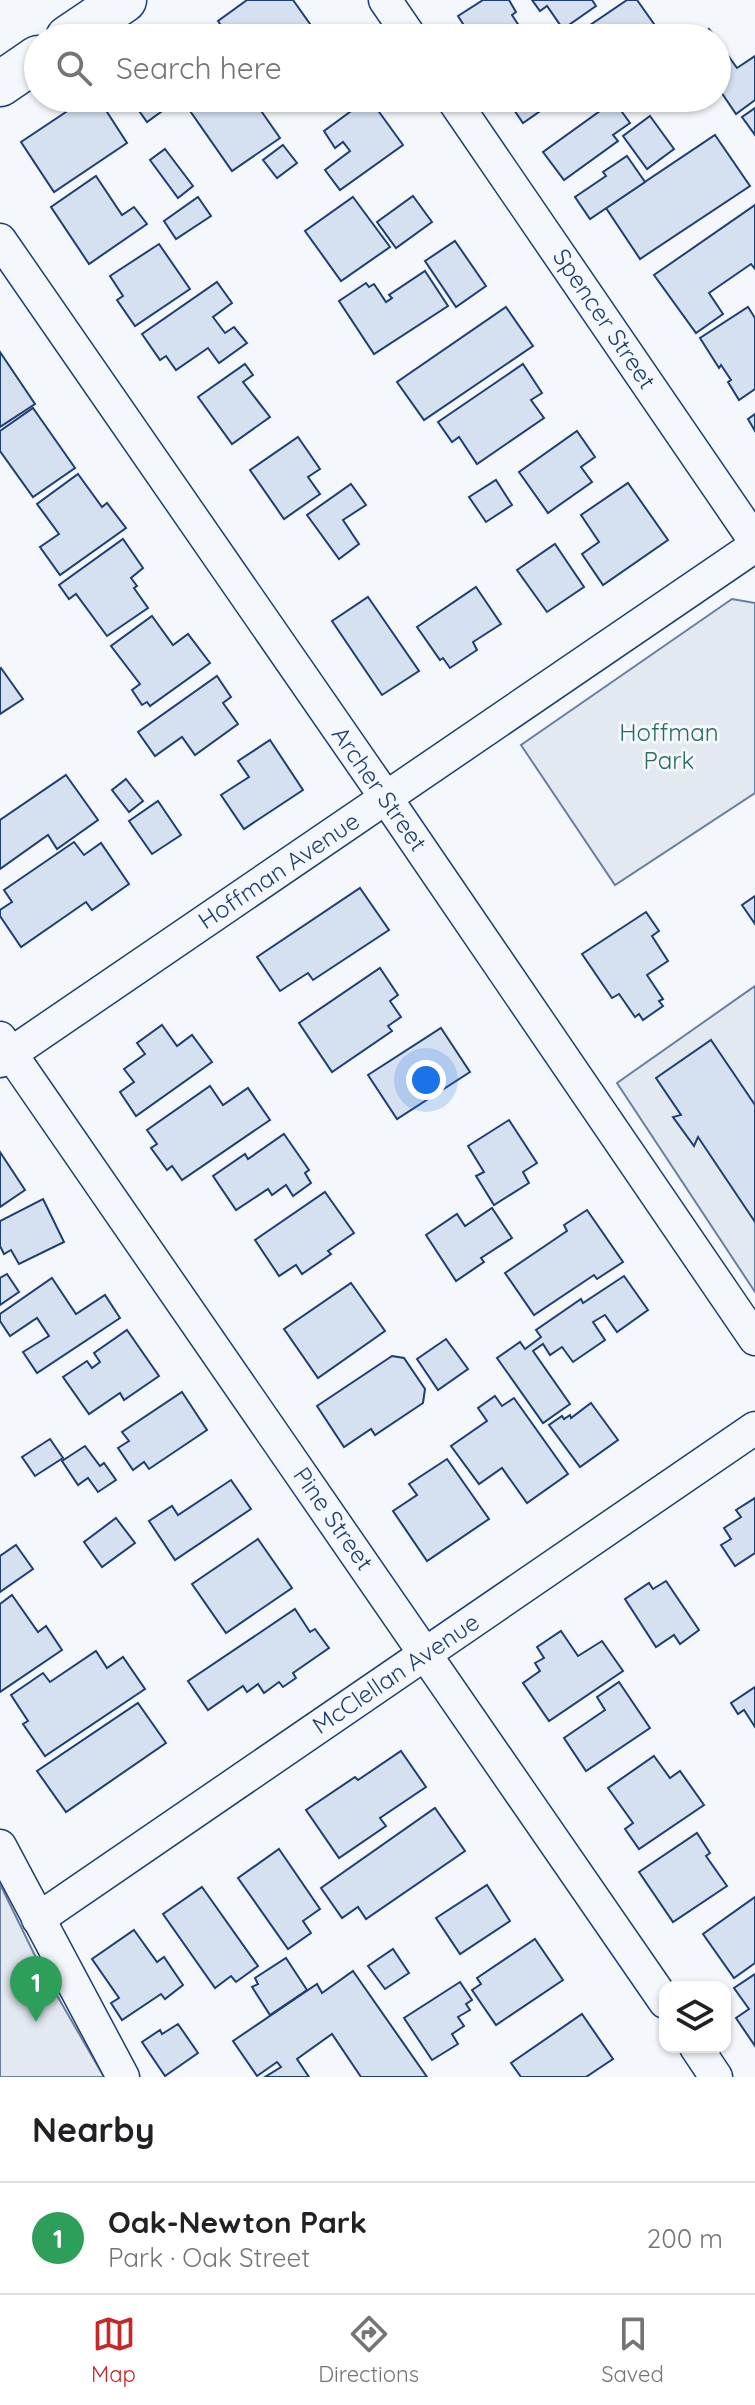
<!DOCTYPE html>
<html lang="en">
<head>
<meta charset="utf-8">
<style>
	:root { --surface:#fff; --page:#f2f2f2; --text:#202124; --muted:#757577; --line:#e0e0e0; --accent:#c62828 }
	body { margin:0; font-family:Quicksand,sans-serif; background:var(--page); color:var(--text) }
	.controls { position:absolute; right:24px; bottom:24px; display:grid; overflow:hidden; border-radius:16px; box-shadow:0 2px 6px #0004 }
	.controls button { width:72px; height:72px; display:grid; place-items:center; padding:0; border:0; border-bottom:2px solid var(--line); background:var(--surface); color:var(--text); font:40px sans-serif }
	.you { position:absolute; left:426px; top:1080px; width:28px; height:28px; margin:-20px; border:6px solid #fff; border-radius:50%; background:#1a73e8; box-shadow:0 0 0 12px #1a73e833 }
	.badge { display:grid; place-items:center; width:52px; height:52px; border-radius:50%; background:var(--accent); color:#fff; font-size:26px; font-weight:700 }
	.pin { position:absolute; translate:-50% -66px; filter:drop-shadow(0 2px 4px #0008) }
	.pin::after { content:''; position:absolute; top:42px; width:28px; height:24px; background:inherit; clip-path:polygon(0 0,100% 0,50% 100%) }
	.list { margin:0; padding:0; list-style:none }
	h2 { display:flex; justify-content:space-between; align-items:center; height:104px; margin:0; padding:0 32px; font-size:34px }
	h2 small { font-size:26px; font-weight:400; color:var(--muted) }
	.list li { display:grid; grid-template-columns:52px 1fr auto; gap:24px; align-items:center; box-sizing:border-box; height:112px; padding:0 32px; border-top:2px solid var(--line) }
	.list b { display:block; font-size:30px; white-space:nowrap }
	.list p { margin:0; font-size:26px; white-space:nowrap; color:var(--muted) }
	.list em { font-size:26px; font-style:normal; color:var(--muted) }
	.icon { flex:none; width:44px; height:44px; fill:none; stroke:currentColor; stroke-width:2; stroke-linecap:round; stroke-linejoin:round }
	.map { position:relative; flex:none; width:755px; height:2077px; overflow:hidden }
	.search { position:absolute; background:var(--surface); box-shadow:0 2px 6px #0004; left:24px; right:24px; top:24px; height:88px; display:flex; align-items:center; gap:20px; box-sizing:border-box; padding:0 28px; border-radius:44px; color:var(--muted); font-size:30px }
	.sheet { height:216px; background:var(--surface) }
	nav { display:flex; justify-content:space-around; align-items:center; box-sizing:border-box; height:112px; border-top:2px solid var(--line); background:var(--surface); font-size:22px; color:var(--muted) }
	nav a { display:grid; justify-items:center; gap:4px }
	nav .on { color:var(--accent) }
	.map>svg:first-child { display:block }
</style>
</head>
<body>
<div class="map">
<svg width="755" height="2077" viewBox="0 0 755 2077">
	<rect width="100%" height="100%" fill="#f4f7fb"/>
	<g fill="#e3e9f0" stroke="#687fa3" stroke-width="2">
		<path d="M732 599 755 603V793L615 885 521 745Z"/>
		<path d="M755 986V1292L617 1083Z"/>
		<path d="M0 1884 40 1966 104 2077H0Z"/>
	</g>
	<g fill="#d5e0f0" stroke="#1d3f73" stroke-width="2">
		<path d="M247 0H293L320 38H230L218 21Z"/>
		<path d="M483 0H509L516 12 512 15 527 38H472L458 16Z"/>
		<path d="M532 0H592L596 6 563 29 547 6 540 11Z"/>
		<path d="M627 0H637L664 38H571Z"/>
		<path d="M709 29 716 38H697Z"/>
		<path d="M717 40 737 68 755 56V100L736 114 717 86Z"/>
		<path d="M87 98H98L127 143 54 192 21 142Z"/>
		<path d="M130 98H174L176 101 147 122Z"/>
		<path d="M181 98H217L220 102 226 98H252L280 138 232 171Z"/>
		<path d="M369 98 403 145 340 190 325 170 350 151 343 142 335 148 324 131Z"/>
		<path d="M506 98H559L523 123Z"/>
		<path d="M614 101 630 123 613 135 618 141 564 180 543 152Z"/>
		<path d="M755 108V135L742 117Z"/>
		<path d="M650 116 674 149 647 169 623 136Z"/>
		<path d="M715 135 750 186 640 259 606 208Z"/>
		<path d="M283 145 297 163 277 178 263 160Z"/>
		<path d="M165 149 193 186 178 198 150 160Z"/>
		<path d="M627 156 645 182 590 219 575 197 606 176 603 172Z"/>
		<path d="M96 176 122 215 134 207 147 224 89 264 51 207Z"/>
		<path d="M413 196 432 222 396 248 377 222Z"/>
		<path d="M198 197 211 216 176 239 164 221Z"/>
		<path d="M353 197 390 247 341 281 305 231Z"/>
		<path d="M755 205V269L751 264 709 293 723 314 696 333 654 275Z"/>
		<path d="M455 241 486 286 456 307 425 261Z"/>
		<path d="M159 244 190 289 135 326 117 300 123 296 110 276Z"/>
		<path d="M425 271 448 306 374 354 339 301 366 283 369 287 374 284 386 302 392 298 389 295Z"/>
		<path d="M217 282 232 303 213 317 225 333 234 327 247 343 219 363 208 348 176 370 166 356 160 360 142 334Z"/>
		<path d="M506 307 533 346 424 420 397 382Z"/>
		<path d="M748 307 755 318V389L739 400 728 382 731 380 721 365 719 368 700 338Z"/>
		<path d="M0 352 35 404 0 427Z"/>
		<path d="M245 364 253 375 243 382 270 417 232 444 198 397Z"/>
		<path d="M523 364 542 393 531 400 544 418 477 464 459 437 452 442 438 422Z"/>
		<path d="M33 408 75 468 33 497 0 451V431Z"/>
		<path d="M755 414V431L748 419Z"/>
		<path d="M577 431 595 457 581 467 592 482 548 513 519 472Z"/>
		<path d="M298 437 320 469 308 477 320 494 284 519 250 470Z"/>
		<path d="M78 474 102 507 107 503 126 528 60 575 40 547 59 534 37 504Z"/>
		<path d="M496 480 512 505 486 522 469 497Z"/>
		<path d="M628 483 668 540 603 585 582 554 599 542 581 515Z"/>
		<path d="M351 484 366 505 343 520 359 544 339 559 307 515Z"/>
		<path d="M123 539 143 568 131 578 137 586 134 588 148 608 107 636 76 594 69 599 59 585Z"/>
		<path d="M555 544 584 587 547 612 517 570Z"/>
		<path d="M476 587 501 624 473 642 477 650 450 668 443 658 440 660 417 627Z"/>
		<path d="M368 597 419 671 382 695 332 621Z"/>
		<path d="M152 616 173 645 188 634 210 663 150 706 147 702 142 705 132 690 140 684 111 646Z"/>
		<path d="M1 668 23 699 0 714V669Z"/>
		<path d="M217 676 231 697 223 703 238 724 195 755 182 737 155 756 138 732Z"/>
		<path d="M270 740 303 790 244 829 221 795 249 777 238 761Z"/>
		<path d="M66 775 98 820 57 849 48 835 0 869V820Z"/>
		<path d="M126 779 143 801 129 812 112 790Z"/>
		<path d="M158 801 181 835 152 854 129 821Z"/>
		<path d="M74 842 84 855 101 843 129 884 92 910 86 902 21 947 0 916V910L12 902 4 890Z"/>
		<path d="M360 888 389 930 313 980 308 973 280 991 257 957Z"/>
		<path d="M755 896V924L742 905Z"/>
		<path d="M646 912 659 931 652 936 668 961 647 975 663 999 659 1001 663 1006 643 1020 639 1014 635 1017 619 994 612 998 582 954Z"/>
		<path d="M380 968 398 995 390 1001 401 1017 388 1026 392 1031 332 1072 299 1023Z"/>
		<path d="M162 1025 177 1046 192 1035 212 1062 136 1116 120 1092 134 1082 124 1069 145 1054 137 1043Z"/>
		<path d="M441 1028 470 1072 397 1119 368 1075Z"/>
		<path d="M711 1040 755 1105V1222L698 1137 694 1146 673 1117 681 1115 656 1078Z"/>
		<path d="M210 1086 223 1105 248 1088 270 1120 182 1180 172 1166 167 1170 151 1148 157 1144 147 1130Z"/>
		<path d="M509 1120 537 1163 523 1172 529 1183 494 1205 476 1176 484 1172 468 1146Z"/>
		<path d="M284 1134 309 1170 305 1173 311 1183 293 1196 286 1185 272 1195 268 1189 236 1210 213 1176 245 1154 248 1159Z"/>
		<path d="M0 1152 25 1190 0 1207Z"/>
		<path d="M325 1192 354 1233 328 1251 331 1254 302 1274 296 1265 279 1276 255 1240Z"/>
		<path d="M43 1199 64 1242 19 1264 11 1250 4 1254 0 1246V1221Z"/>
		<path d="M492 1208 512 1238 481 1258 484 1262 456 1281 426 1235 457 1214 465 1226Z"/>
		<path d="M587 1210 623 1262 597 1279 594 1275 534 1315 505 1273 567 1231 564 1225Z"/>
		<path d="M7 1274 19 1292 0 1305V1278Z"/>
		<path d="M624 1276 648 1310 617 1332 605 1315 593 1322 605 1340 573 1362 562 1347 550 1355 543 1344 533 1351 570 1404 543 1423 497 1358 520 1342 525 1349 541 1337 536 1330 581 1299 583 1303Z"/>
		<path d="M52 1278 76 1314 105 1295 120 1318 37 1373 23 1352 49 1336 37 1318 10 1336 0 1321V1314Z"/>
		<path d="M351 1283 385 1331 318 1378 284 1329Z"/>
		<path d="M127 1330 159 1376 124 1400 120 1393 89 1414 63 1377 87 1361 92 1368 100 1362 94 1353Z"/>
		<path d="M446 1339 468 1369 438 1390 417 1359Z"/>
		<path d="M392 1356 404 1358 425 1389 423 1403 375 1435 371 1429 344 1447 317 1406Z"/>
		<path d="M182 1392 207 1430 149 1469 144 1462 133 1470 118 1448 129 1441 122 1432Z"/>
		<path d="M495 1396 502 1406 514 1398 568 1474 527 1503 502 1468 479 1484 451 1446 487 1421 478 1408Z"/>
		<path d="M591 1403 618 1440 580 1467 549 1425 562 1416 564 1419 570 1415 571 1418Z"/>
		<path d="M50 1439 63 1458 35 1476 22 1457Z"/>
		<path d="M85 1446 100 1466 104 1463 116 1480 98 1492 88 1478 78 1485 62 1461Z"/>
		<path d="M447 1459 489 1519 427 1561 393 1511 417 1495 409 1484Z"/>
		<path d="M231 1480 251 1509 175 1560 149 1521 172 1506 178 1515Z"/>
		<path d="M755 1498V1553L735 1566 721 1545 731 1539 724 1528 741 1517 736 1510Z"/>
		<path d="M116 1518 135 1543 102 1567 84 1542Z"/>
		<path d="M258 1539 292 1588 226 1633 192 1584Z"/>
		<path d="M16 1545 33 1569 0 1592V1556Z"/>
		<path d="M666 1581 699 1630 680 1644 674 1635 656 1647 625 1599 649 1583 653 1589Z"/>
		<path d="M12 1595 38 1632 46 1626 62 1650 0 1692V1604Z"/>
		<path d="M295 1609 310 1632 315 1629 329 1648 293 1673 296 1678 283 1687 279 1682 264 1693 258 1684 247 1692 243 1686 208 1710 188 1681Z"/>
		<path d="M561 1631 578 1656 602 1641 623 1671 549 1721 523 1683 540 1671 535 1663 544 1658 537 1647Z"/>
		<path d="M96 1651 107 1668 123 1657 145 1689 45 1756 23 1724 28 1721 11 1695 43 1673 50 1682Z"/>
		<path d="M619 1682 650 1728 586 1771 564 1738 605 1710 597 1697Z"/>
		<path d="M755 1687V1727L744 1710 738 1714 731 1703Z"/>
		<path d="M138 1703 166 1743 66 1812 37 1771Z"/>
		<path d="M401 1751 426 1787 380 1818 386 1826 339 1858 306 1810 355 1777 358 1780Z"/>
		<path d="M654 1756 670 1778 680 1771 704 1805 639 1849 625 1829 633 1823 608 1788Z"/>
		<path d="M435 1808 465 1851 366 1919 358 1907 342 1918 321 1888Z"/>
		<path d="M697 1833 710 1853 706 1856 727 1886 673 1922 639 1872Z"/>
		<path d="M279 1849 320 1909 303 1921 311 1933 288 1949 238 1878Z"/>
		<path d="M487 1885 510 1921 460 1954 436 1918Z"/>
		<path d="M202 1887 258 1966 236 1982 231 1976 215 1988 163 1914Z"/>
		<path d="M755 1897V1963L734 1978 703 1934Z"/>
		<path d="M134 1930 157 1962 164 1957 183 1985 165 1999 161 1994 122 2020 111 2003 119 1998 92 1959Z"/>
		<path d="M535 1939 563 1980 496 2025 472 1990 481 1984 477 1978Z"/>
		<path d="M393 1949 409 1973 385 1989 368 1966Z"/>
		<path d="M286 1958 307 1990 270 2015 252 1987 258 1984 255 1978Z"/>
		<path d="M353 1971 427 2077H361L332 2034 297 2059 309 2077H265L281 2067 277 2062 257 2076 233 2041 317 1984 322 1993Z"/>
		<path d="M755 1974V2046L736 2018 749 2009 734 1988Z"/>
		<path d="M460 1982 472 2000 466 2004 470 2010 458 2017 464 2026 452 2034 458 2044 432 2060 404 2018Z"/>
		<path d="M582 2014 613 2059 586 2077H521L511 2063Z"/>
		<path d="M178 2024 198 2053 165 2076 142 2042 160 2030 162 2034Z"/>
	</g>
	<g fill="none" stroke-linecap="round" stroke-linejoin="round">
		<g stroke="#1d3f73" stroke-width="35">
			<g id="street">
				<path d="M385 0 411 38"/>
				<path d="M452 98 755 541"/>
				<path d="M0 240 386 798 755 1339"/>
				<path d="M0 1038 665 2002"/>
				<path d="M0 1061 755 546"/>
				<path d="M0 1846 123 2077"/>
				<path d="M38 1919 755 1428"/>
				<path d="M696 2047 716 2077"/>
			</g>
		</g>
		<g stroke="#1d3f73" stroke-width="47">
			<g id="secondary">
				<path d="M68 38 124 0"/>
				<path d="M0 84 38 58"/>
			</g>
		</g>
		<use href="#street" stroke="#f4f7fb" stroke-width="32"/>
		<use href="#secondary" stroke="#f4f7fb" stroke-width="44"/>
	</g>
	<g text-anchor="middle" stroke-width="6" stroke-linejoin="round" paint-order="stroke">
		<g font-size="24" fill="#1d3f73" stroke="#f4f7fb">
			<text transform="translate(604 319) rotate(56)" y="8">Spencer Street</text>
			<text transform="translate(379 789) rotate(55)" y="8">Archer Street</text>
			<text transform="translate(279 871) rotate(-34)" y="8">Hoffman Avenue</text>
			<text transform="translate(333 1519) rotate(55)" y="8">Pine Street</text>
			<text transform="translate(396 1674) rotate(-34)" y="8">McClellan Avenue</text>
		</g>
		<g font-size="24" fill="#2c6c60" stroke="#f4f7fb">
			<text x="669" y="741">Hoffman<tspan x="669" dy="28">Park</tspan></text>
		</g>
	</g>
</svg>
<div class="controls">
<button><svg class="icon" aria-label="layers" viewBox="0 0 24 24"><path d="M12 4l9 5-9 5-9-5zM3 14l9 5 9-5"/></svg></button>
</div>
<div class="you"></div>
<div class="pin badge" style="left:36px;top:2022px;background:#2e9e5b">1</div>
<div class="search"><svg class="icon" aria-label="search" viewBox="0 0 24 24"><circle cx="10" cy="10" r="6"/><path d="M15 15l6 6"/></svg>Search here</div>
</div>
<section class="sheet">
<h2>Nearby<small></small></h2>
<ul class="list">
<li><span class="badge" style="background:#2e9e5b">1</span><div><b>Oak-Newton Park</b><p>Park · Oak Street</p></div><em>200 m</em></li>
</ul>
</section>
<nav>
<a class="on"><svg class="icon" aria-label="map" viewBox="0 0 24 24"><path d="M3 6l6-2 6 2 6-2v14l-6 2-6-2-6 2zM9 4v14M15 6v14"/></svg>Map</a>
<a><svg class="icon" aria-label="directions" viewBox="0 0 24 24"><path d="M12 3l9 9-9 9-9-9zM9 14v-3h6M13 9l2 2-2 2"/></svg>Directions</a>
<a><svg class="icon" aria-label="saved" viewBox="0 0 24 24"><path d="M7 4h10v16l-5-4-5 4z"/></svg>Saved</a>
</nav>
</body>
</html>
